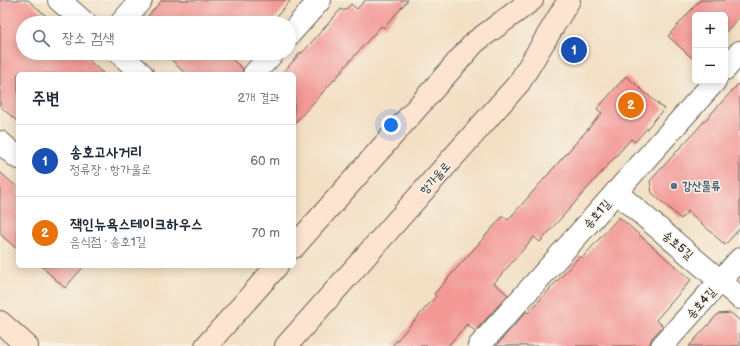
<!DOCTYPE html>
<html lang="ko">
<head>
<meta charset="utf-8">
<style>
	:root { --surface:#fff; --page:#f6f6f7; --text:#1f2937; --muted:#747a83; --line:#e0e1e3; --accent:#db2777 }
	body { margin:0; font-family:"Balsamiq Sans","Poor Story",sans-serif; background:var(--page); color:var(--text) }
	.controls { position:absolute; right:12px; top:12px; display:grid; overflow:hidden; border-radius:6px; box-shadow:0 2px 10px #0003 }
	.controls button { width:36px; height:36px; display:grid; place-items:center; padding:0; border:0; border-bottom:1px solid var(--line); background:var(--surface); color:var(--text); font:20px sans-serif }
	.you { position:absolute; left:391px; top:125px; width:14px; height:14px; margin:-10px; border:3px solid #fff; border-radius:50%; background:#1a73e8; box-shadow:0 0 0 6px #1a73e833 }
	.badge { display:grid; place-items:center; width:26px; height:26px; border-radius:50%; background:var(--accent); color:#fff; font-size:13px; font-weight:700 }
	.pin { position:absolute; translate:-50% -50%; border:2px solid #fff; box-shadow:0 1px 4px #0006 }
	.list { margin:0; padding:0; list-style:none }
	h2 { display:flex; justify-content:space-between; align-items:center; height:52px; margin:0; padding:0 16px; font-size:17px }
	h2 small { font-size:13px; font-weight:400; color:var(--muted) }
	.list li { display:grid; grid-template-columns:26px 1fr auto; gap:12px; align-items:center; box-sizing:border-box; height:72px; padding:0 16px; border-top:1px solid var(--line) }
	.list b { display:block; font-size:15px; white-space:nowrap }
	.list p { margin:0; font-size:13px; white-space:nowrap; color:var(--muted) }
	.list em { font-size:13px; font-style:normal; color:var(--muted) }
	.icon { flex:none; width:22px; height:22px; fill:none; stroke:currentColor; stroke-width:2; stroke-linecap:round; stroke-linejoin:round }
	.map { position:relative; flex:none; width:740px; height:346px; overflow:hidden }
	.search { position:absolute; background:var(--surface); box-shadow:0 2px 10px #0003; left:16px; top:16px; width:280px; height:44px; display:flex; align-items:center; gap:10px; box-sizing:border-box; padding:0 14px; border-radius:22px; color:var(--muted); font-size:15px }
	.panel { position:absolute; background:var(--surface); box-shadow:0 2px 10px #0003; left:16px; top:72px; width:280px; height:196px; border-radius:6px }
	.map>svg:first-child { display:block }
</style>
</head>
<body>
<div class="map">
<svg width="740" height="346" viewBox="0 0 740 346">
	<rect width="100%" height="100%" fill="#f7f3e8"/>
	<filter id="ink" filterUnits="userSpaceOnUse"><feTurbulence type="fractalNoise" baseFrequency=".025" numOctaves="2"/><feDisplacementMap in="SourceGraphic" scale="8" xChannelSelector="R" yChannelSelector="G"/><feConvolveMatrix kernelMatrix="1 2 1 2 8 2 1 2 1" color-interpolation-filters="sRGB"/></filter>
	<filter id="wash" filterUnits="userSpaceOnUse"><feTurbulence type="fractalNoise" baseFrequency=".012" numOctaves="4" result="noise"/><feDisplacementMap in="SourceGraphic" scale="16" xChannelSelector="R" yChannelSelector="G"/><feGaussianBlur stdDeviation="0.9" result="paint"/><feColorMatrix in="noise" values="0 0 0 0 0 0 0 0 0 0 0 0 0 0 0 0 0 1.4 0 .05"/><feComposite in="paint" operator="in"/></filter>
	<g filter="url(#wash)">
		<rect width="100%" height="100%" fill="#f3dfc3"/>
		<g id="blocks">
			<g fill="#f39895">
				<path d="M0 0H28L54 23H23V53H83L84 54 83 55 104 74H18V122L0 106Z"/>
				<path d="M162 0H291L271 23H142Z"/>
				<path d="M365 0H408L384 28 381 26 343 69H344L294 124V74H282L301 52 302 53 341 9 344 11 351 4 357 9Z"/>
				<path d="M700 0H740V16L725 33V15H695V61L668 36Z"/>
				<path d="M164 53H225L243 69 242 74H186L176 65H177Z"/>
				<path d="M626 76 664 109 635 142 631 139 540 242 534 237 494 283 508 295 475 331 467 324 448 346H392L436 296 434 294 503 216 508 220 602 113 597 109Z"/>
				<path d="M740 82V228L725 245 688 211 681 219 652 193 650 181Z"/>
				<path d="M0 172 18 188V250L0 234Z"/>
				<path d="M619 217 691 280 656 320 663 326 652 338 650 343V346H496L526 312 528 313 580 256 582 258Z"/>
				<path d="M41 266H84L65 288Z"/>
				<path d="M731 313 740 321V346H689L718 314Z"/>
			</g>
		</g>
	</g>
	<g filter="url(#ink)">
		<use href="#blocks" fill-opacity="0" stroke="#676056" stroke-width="1"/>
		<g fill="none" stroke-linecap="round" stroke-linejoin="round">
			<g stroke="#676056" stroke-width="24">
				<g id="street">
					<path d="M59 0 85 23"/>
					<path d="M121 23 141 0"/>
					<path d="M289 35 320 0"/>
					<path d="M119 53 142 74"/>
					<path d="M725 69 740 52"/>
					<path d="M254 74 273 53"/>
					<path d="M0 142 18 158"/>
					<path d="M616 192 740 298"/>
					<path d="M479 346 715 81"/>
					<path d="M662 346 740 259"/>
				</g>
			</g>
			<g stroke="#676056" stroke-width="24">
				<g id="secondary">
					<path d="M294 247 475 42 532 0"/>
					<path d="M0 322 27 346"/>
					<path d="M206 346 277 266"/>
					<path d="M286 346 519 83 569 0"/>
				</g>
			</g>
			<use href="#street" stroke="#fff" stroke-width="22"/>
			<use href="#secondary" stroke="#fde4d0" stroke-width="22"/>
		</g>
	</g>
	<circle fill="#5c6f8a" stroke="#f7f3e8" stroke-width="1.5" cx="674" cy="186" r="4"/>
	<g text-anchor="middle" stroke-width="3" stroke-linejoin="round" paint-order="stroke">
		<g font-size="12" fill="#1c1c1c" stroke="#f7f3e8">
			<text transform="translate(435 178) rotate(-48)" y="4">항가울로</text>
			<text transform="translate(597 214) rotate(-48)" y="4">송호1길</text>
			<text transform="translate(678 245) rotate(40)" y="4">송호5길</text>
			<text transform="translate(701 303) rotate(-48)" y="4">송호4길</text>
		</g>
		<g font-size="12" font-weight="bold" fill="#4e5e75" stroke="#f7f3e8" text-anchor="start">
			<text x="682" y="190">강산물류</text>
		</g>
	</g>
</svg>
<div class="controls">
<button>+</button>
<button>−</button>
</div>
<div class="you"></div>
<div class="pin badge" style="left:574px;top:50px;background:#1a4fb4">1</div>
<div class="pin badge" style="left:631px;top:105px;background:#e8710a">2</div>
<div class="search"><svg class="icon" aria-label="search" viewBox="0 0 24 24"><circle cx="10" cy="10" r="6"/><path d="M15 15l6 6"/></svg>장소 검색</div>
<section class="panel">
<h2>주변<small>2개 결과</small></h2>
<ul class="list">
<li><span class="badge" style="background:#1a4fb4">1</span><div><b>송호고사거리</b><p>정류장 · 항가울로</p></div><em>60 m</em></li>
<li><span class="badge" style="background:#e8710a">2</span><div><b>잭인뉴욕스테이크하우스</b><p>음식점 · 송호1길</p></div><em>70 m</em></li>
</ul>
</section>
</div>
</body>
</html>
